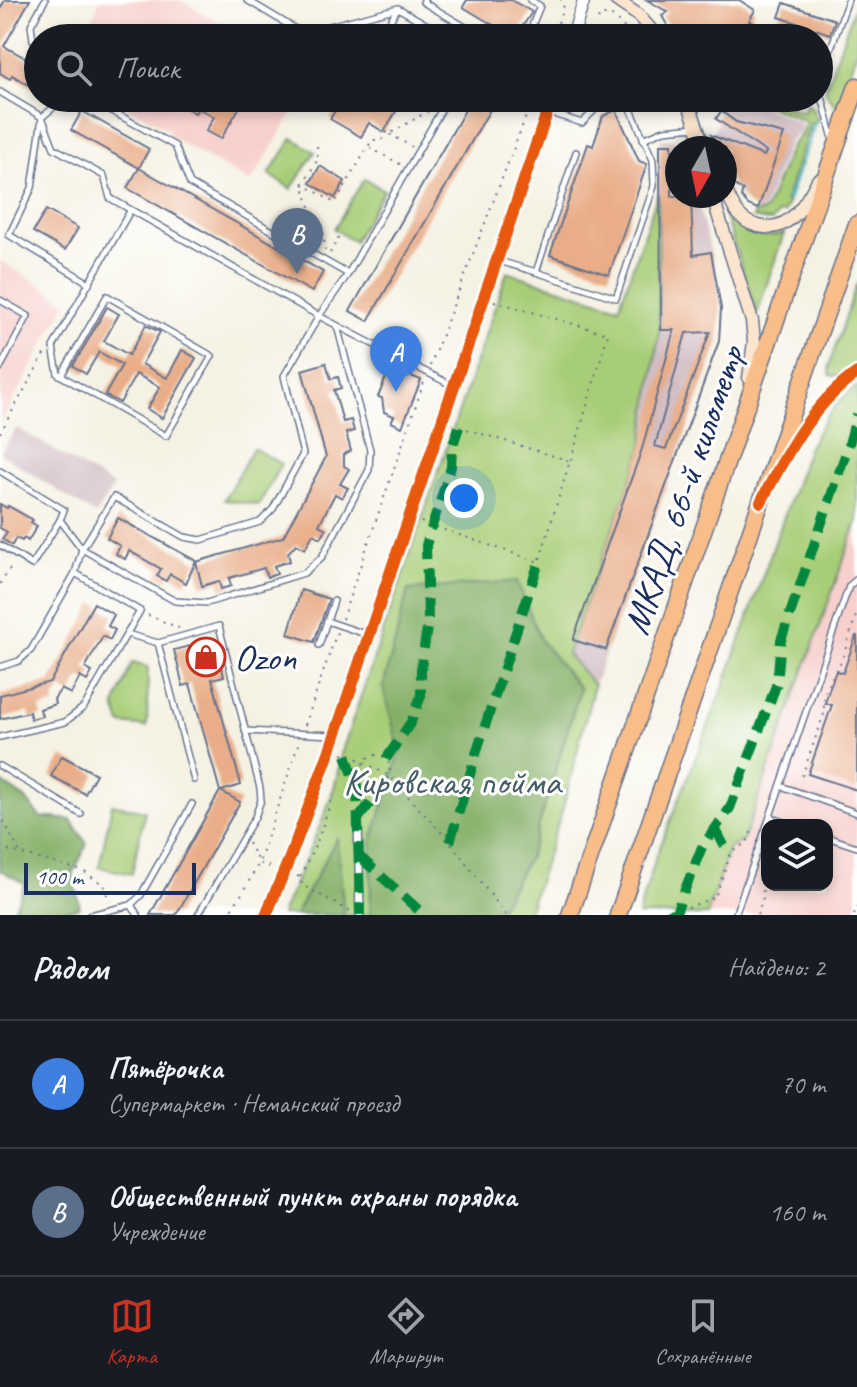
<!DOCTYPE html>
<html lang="ru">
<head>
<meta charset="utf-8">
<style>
	:root { --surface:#171b24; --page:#242831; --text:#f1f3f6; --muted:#9ea1a6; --line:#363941; --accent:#c8321e }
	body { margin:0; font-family:Caveat,sans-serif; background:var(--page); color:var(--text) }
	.controls { position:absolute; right:24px; bottom:24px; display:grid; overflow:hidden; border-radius:16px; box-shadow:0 4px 12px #0003 }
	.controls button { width:72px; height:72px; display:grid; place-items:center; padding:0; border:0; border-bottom:2px solid var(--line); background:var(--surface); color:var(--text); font:40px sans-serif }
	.compass { position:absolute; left:665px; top:136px; width:72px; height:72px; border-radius:50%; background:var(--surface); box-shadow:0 4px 12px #0003; rotate:189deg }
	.scale { position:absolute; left:24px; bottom:20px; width:172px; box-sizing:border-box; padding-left:8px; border:4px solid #1b2f5e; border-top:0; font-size:22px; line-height:28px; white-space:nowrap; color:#1b2f5e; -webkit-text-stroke:6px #fff; paint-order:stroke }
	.you { position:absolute; left:464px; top:498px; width:28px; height:28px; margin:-20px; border:6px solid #fff; border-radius:50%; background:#1a73e8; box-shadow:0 0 0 12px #1a73e833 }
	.badge { display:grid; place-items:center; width:52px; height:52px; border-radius:50%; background:var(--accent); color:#fff; font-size:26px; font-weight:700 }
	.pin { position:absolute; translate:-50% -66px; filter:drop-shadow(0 2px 4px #0008) }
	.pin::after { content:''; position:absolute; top:42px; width:28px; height:24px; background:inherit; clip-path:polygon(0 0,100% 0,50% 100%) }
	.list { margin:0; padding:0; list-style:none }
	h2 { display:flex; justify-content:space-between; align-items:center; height:104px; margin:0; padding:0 32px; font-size:34px }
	h2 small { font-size:26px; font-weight:400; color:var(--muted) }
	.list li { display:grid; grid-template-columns:52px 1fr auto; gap:24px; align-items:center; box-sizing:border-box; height:128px; padding:0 32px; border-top:2px solid var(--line) }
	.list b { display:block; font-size:30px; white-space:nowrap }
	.list p { margin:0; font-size:26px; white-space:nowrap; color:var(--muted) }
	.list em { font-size:26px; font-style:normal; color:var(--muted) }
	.icon { flex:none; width:44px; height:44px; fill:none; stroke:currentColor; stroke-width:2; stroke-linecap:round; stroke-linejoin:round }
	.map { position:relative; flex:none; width:857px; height:915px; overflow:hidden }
	.search { position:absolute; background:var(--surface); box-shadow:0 4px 12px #0003; left:24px; right:24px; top:24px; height:88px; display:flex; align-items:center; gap:20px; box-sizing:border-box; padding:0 28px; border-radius:44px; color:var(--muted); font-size:30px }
	.sheet { height:360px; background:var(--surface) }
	nav { display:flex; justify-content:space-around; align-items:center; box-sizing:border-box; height:112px; border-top:2px solid var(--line); background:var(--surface); font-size:22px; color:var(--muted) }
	nav a { display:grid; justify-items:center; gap:4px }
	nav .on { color:var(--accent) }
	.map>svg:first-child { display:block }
</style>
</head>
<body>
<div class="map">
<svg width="857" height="915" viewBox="0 0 857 915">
	<rect width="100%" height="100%" fill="#fff"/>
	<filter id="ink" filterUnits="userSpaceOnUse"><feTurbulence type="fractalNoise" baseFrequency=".0125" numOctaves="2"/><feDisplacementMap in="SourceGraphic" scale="16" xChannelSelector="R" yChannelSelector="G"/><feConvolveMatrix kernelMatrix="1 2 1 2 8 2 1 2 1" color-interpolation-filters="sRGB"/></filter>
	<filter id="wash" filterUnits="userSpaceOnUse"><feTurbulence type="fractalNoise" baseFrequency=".006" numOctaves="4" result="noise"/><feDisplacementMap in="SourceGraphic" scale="32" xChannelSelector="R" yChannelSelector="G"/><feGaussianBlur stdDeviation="1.8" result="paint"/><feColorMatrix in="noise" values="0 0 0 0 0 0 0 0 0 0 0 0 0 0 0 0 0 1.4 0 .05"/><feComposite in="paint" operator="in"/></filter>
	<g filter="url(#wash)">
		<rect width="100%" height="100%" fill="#f5f2e3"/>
		<g fill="#f7d0cc" fill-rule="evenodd">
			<path d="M99 0H180L246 38H87Z"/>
			<path d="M111 98H301L251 183 169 136 170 130Z"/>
			<path d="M0 260 67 302 0 425Z"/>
			<path d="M857 522V915H707L729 848 743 841ZM767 825H827V885H767Z"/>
		</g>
		<g fill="#d2bec3">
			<path d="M707 98H741L802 124 798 133 789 141 764 208 758 212 735 190 725 165V148H718L713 134 722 110Z"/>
			<path d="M660 139H676L681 143 683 148H677V196H696L717 275 720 299 719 342 594 685 567 654 573 640 659 333 658 193Z"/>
			<path d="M17 428 114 486 95 515 0 453Z"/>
		</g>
		<g fill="#a8cd77" stroke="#627e6a" stroke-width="2">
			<path d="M857 0V50L837 108 826 93V87Z"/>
			<path d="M754 98H781L779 103 803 112 807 103 813 109 818 121 811 122 785 201 788 203 784 213 780 212 772 221H767L753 218 755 213 762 212 766 209 791 146 800 136 806 122 754 99Z"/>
			<path d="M293 138 315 152 291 189 269 174Z"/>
			<path d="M364 179 384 190 354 241 334 229Z"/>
			<path d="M658 193 659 333 642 449 567 654 594 685 563 808 527 915H281C298 873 319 834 333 791 337 779 339 766 341 754L507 272 619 307Z"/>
			<path d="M723 211C742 232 756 242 784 233L757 314Z"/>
			<path d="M857 283V364C848 370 840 380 830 375L829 366Z"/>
			<path d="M857 386V522L743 841 729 848 707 915H638L656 857 721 694 808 449C820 426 835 401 857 386Z"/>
			<path d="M253 448 281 464 259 505 224 500Z"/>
			<path d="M132 663 148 667 147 727 121 724 115 706Z"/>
			<path d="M112 804 145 811 132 874 99 867Z"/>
		</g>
		<g fill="#86b068" stroke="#507063" stroke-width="2">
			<path d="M517 581 541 641 580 689 530 855 496 915H370L372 840 400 752 383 688 408 590Z"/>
			<path d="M0 781 25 798 40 817 71 820 87 844 73 874 80 907C59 914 34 915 14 909L25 884 2 871H0Z"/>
			<path d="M337 838 344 915H295Z"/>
		</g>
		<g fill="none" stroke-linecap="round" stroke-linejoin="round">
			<path stroke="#4ab5c7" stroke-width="3" d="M788 200 815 122"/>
		</g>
		<g id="blocks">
			<g fill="#e9ae89" fill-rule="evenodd">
				<path d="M5 0H30L4 46 38 65V91L12 75 10 79 0 73V9Z"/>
				<path d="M467 0H511L532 12 515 38 463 7Z"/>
				<path d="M647 0H739L755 10 749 21 764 27 759 38H675L662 16 668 12Z"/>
				<path d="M784 3 835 20 830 34 779 17Z"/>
				<path d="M168 98H212L221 103 224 98H245L221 139 206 131 214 117 198 108 195 113Z"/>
				<path d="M343 98H397L402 101 384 132 369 123 361 137 330 119Z"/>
				<path d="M472 98H478L492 106 368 321 350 311Z"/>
				<path d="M616 110 639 161 647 164 609 275 550 255 588 144 593 146 603 116Z"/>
				<path d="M82 111 149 149 139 168 71 130Z"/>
				<path d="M721 111 736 122 784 134 758 209 748 205 741 197 743 190 732 184 725 168V148H716L711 135 764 156 766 152 716 119Z"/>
				<path d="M660 144H672V196H691L693 255 711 252 721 308 719 341 606 650 573 640 642 449 674 330H661ZM710 332 666 449 655 446 686 333Z"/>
				<path d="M320 166 345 181 335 198 310 183Z"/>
				<path d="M139 168 323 272 312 292 127 188Z"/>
				<path d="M46 210 78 228 65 250 33 232Z"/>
				<path d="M107 307 119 314 104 341 129 355 146 325 160 332 142 364 167 378 182 350 196 358 162 418 147 409 160 387 136 374 120 403 105 395 122 365 99 352 86 374 73 366Z"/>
				<path d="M326 363 331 379 338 377 341 388 334 390 343 422 351 420 354 431 346 433 351 451 344 454V466L349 469 340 484 348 488 342 498 335 494 319 525 326 529 321 538 313 534 305 549 296 544 288 553 290 561 274 566 277 574 267 577 264 568 229 578 231 586 221 589 219 581 202 586 196 562 283 537 326 457 302 370Z"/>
				<path d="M391 365 399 368 398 371 421 380 402 427 391 422 394 416 384 412 382 398 378 397Z"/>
				<path d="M0 504 7 508 8 506 33 520 31 522 37 526 28 541 24 538 22 541 16 538 12 545 2 539 7 532 0 528Z"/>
				<path d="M118 518 196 561 186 583 170 574 166 581 157 576 161 569 129 551 125 559 116 554 120 546 107 538Z"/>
				<path d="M301 590 329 599 314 642 288 634Z"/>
				<path d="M94 603 114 615 108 626 115 630 110 640 103 636 85 668 92 672 87 681 80 677 71 694 61 689 54 699 55 704 40 709 42 716 31 719 29 712 0 719V695L50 682Z"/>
				<path d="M856 636H857V790L808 774 832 705 825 703 830 687 836 671 843 673Z"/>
				<path d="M215 640 224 676 212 679 241 785 221 791 240 802 176 915H150L220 791 190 684 183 686 174 650Z"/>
				<path d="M62 756 96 774 85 794 51 776Z"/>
			</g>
		</g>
	</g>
	<g filter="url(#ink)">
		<use href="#blocks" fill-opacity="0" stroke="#67738d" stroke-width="2"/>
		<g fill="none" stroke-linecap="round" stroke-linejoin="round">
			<g stroke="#67738d" stroke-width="8">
				<g id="service">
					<path d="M247 0 302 33 398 8 450 38"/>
					<path d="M424 0 423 2 484 38"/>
					<path d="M380 38 397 9"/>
					<path d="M527 38 540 6 530 0"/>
					<path d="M38 43 33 40 31 25 45 0"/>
					<path d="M819 82 848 0"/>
					<path d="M819 85 833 139"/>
					<path d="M0 92 42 117 32 188 9 235 89 283 53 347 58 374 166 436 212 356 107 296 61 376"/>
					<path d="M65 98 42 117 54 148 104 176 110 198 319 316 453 386"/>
					<path d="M88 98 175 146 190 184 348 274"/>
					<path d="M547 112 582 123 606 98"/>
					<path d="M643 139 664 130 696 127"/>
					<path d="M576 152 536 272 616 298 654 186 653 160 627 100"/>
					<path d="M499 261 536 272"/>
					<path d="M89 283 130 211"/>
					<path d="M0 300 28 316 0 368"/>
					<path d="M0 471 64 510 60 520"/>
					<path d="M0 545 32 565 60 520 82 549 130 576 175 601 207 603 304 573 322 557 369 470 370 450 337 326"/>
					<path d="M327 621 334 601"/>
					<path d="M127 634 158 643 219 626 260 788 261 800 255 817 198 915"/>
					<path d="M158 643 194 780"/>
					<path d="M319 645 327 621 368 635"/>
					<path d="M0 667 19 661 31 650 75 573 82 549 114 497 184 537 201 540 260 522 273 509 303 454 284 376 319 316 348 274 447 100 443 98"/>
					<path d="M245 731 334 735"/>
					<path d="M0 737 65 722 84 707 140 611 75 573"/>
					<path d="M0 766 81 814"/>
					<path d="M781 786 857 813"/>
					<path d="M770 817 793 825"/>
					<path d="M767 825 849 586 857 579"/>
					<path d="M827 837 857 847"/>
					<path d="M131 905 141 895 192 804"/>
					<path d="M90 915 131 905 138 915"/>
					<path d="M735 915 767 825"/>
				</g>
			</g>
			<g stroke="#67738d" stroke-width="10">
				<path id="pedestrian" d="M358 819 360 915"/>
			</g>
			<g stroke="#67738d" stroke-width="12">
				<path id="minor" d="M779 468C799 431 823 396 857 373"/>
			</g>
			<g stroke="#67738d" stroke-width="14">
				<g id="tertiary">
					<path d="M572 38 584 0"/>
					<path d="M266 915 291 855 330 750 552 98"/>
				</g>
			</g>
			<g stroke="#67738d" stroke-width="15">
				<g id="secondary">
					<path d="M616 0 638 15 658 38"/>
					<path d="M687 98 704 148"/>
					<path d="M725 190C729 197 732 206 737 212 742 219 750 224 758 226 789 234 806 203 818 180"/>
					<path d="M714 196 717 211 752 321 754 342 749 378"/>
				</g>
			</g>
			<g stroke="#67738d" stroke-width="19">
				<g id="trunk">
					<path d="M570 915 857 86"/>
					<path d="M618 915 857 224"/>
				</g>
			</g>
			<g stroke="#67738d" stroke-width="2" stroke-dasharray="2 6" stroke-linecap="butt">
				<path d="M598 19 600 15H611L635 38"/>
				<path d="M539 34 549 38"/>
				<path d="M553 38 564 5 563 2 561 0"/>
				<path d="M494 108 500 105 526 114"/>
				<path d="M390 134 412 147"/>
				<path d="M317 146 318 159 303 184 311 210 323 227 325 251"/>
				<path d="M370 148 400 164"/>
				<path d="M303 184 335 203 372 140H382L387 132 389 134 432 109"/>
				<path d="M330 253 341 233"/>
				<path d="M494 301 608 334 571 460"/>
				<path d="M430 366 533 98"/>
				<path d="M0 433 45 353"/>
				<path d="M421 522 539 562 570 461 453 425"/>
				<path d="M0 584 13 564"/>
				<path d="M148 615 179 628"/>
				<path d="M342 619 425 379"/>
				<path d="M305 725 337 632"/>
				<path d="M342 754 352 756 388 775 450 842 506 915"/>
				<circle cx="376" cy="769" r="14"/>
				<path d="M802 776 825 711C819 695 833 677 840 663 847 648 851 629 857 613"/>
				<path d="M0 814 20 853"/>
				<path d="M248 843 259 863 273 868"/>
				<path d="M0 848 83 871 104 885 109 901"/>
				<path d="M297 876 300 877 302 885 351 912"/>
				<path d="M300 877 317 842 333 795"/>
				<path d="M227 915 240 897 259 863 299 742"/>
				<path d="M675 915 676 912 715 897 731 853 747 842 752 830"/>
				<path d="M757 915 763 898 762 883 767 869"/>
				<path d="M854 915 857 907"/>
			</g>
			<use href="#service" stroke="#fff" stroke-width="5"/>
			<use href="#pedestrian" stroke="#fff" stroke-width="7"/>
			<use href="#minor" stroke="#fff" stroke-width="9"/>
			<use href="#tertiary" stroke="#fff" stroke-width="11"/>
			<use href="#secondary" stroke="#fce5cf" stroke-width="12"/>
			<use href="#trunk" stroke="#f8bd88" stroke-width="16"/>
			<g stroke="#00873e" stroke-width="10" stroke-dasharray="20 10" stroke-linecap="butt">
				<path d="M346 755 357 786 360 915"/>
				<path d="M386 759 411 722 421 696V669L428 620 426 545 451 467 452 448 459 427"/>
				<path d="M358 819 378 793 380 782"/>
				<path d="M715 828 726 849 731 853"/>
				<path d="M450 842 479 744 539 562"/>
				<path d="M359 856 424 915"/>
				<path d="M667 915 676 912 702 847 730 808 777 683 781 640 849 444 857 414"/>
			</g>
			<g stroke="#fff" stroke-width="17">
				<g id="cycleway">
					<path d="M761 502C786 454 811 405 857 373"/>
					<path d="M266 915 291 855 330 750 552 98"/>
				</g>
			</g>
			<use href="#cycleway" stroke="#e8590c" stroke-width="12"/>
		</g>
	</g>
	<defs>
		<g id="shop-ring" transform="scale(2)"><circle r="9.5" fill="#fff" stroke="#c8321e" stroke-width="1.5"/><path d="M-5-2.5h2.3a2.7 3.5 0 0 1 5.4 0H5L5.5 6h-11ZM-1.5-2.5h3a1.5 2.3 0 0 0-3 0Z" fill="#c8321e"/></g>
	</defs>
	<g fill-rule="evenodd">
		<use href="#shop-ring" x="206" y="657"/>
	</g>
	<g text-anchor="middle" stroke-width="6" stroke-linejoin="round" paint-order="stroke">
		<g font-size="38" fill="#1b2f5e" stroke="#fff">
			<text transform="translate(683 490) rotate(-71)" y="13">МКАД, 66-й километр</text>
		</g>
		<g font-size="38" fill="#1b2f5e" stroke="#fff" text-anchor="start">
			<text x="234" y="670">Ozon</text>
		</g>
		<g font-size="38" fill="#455e66" stroke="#fff">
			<text x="452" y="794">Кировская пойма</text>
		</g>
	</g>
</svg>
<div class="controls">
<button><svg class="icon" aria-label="layers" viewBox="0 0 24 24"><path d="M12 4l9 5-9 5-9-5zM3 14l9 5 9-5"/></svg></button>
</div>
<svg class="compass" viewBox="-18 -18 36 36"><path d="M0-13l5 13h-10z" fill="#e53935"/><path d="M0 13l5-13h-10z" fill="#9ea1a6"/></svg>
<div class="scale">100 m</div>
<div class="you"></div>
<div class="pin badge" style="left:396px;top:392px;background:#3f7fe0">A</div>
<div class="pin badge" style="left:297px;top:274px;background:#5c6f8a">B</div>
<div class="search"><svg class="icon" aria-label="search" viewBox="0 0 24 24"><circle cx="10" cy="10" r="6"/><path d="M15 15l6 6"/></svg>Поиск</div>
</div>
<section class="sheet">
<h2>Рядом<small>Найдено: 2</small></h2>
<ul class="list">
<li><span class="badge" style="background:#3f7fe0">A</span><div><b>Пятёрочка</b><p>Супермаркет · Неманский проезд</p></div><em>70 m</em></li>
<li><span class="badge" style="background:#5c6f8a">B</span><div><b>Общественный пункт охраны порядка</b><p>Учреждение</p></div><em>160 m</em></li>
</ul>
</section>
<nav>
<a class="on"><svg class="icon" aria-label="map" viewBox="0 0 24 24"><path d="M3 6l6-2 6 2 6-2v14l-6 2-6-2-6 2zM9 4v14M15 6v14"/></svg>Карта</a>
<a><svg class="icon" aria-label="directions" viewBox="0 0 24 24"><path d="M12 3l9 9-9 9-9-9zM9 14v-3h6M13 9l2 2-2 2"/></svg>Маршрут</a>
<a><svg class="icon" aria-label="saved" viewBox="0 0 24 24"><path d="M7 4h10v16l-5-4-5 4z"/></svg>Сохранённые</a>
</nav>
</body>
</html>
